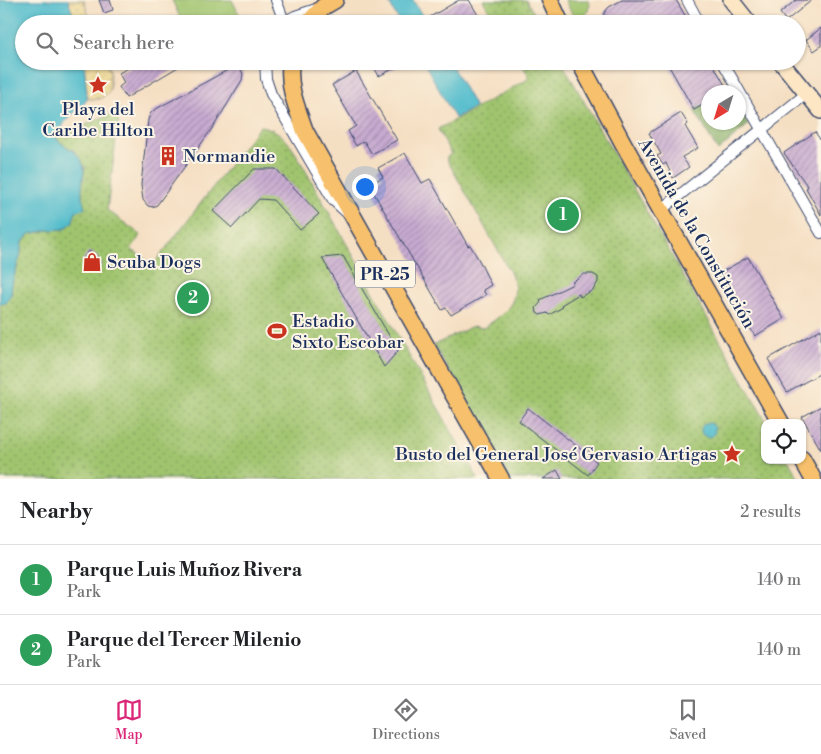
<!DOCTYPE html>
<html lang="en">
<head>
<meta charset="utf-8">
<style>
	:root { --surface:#fff; --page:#f2f2f2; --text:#202124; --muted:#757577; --line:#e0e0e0; --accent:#db2777 }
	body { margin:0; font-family:"Libre Bodoni",serif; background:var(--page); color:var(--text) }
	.controls { position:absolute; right:15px; bottom:15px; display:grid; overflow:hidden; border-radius:10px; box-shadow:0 1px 4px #0004 }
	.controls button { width:45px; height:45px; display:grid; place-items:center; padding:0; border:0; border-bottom:1px solid var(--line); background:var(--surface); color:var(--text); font:25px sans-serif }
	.compass { position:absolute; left:701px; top:85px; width:45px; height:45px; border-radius:50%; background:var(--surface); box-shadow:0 1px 4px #0004; rotate:218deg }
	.you { position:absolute; left:364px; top:186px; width:18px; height:18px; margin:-12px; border:4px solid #fff; border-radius:50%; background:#1a73e8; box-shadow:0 0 0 8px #1a73e833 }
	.badge { display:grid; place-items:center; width:32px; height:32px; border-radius:50%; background:var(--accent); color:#fff; font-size:16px; font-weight:700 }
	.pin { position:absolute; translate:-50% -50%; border:2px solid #fff; box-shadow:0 1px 5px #0006 }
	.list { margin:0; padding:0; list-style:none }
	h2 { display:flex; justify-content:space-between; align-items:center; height:65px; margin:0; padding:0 20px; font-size:21px }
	h2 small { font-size:16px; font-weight:400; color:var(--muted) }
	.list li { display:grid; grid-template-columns:32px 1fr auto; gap:15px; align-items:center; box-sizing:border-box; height:70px; padding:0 20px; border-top:1px solid var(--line) }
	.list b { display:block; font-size:19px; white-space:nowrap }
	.list p { margin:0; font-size:16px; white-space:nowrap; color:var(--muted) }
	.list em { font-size:16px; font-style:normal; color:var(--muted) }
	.icon { flex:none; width:28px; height:28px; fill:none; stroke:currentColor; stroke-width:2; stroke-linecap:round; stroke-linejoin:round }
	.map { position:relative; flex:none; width:821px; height:479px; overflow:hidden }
	.search { position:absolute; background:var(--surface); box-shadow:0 1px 4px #0004; left:15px; right:15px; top:15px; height:55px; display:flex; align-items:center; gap:12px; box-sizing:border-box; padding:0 18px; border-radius:28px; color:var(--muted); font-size:19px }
	.sheet { height:205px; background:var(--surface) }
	nav { display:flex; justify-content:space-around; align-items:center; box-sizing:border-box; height:70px; border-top:1px solid var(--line); background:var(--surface); font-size:14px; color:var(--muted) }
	nav a { display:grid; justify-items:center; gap:2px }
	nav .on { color:var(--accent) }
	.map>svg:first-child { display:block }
</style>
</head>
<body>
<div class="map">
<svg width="821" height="479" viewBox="0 0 821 479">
	<defs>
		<pattern id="forest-crowns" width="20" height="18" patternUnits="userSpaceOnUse" patternTransform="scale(1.25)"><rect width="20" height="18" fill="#80aa61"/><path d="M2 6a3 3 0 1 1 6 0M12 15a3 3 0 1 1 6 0" fill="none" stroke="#688b53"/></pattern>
		<pattern id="sand-dots" width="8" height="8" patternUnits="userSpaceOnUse" patternTransform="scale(1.25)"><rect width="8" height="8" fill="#eeda9e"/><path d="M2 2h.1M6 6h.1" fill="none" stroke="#ccbb8a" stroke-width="1.8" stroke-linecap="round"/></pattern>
		<pattern id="park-dots" width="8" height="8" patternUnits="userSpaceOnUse" patternTransform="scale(1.25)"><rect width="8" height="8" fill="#a0c46e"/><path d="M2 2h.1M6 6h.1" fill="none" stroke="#82a05e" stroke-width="1.8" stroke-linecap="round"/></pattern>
		<pattern id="building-hatch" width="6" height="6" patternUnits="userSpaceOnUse" patternTransform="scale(1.25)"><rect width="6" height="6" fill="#c9abd1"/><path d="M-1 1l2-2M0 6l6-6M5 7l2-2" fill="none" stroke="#a28cad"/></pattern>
	</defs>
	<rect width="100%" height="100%" fill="#fcf5e5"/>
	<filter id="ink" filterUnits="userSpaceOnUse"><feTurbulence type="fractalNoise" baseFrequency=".02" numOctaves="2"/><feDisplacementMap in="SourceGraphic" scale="10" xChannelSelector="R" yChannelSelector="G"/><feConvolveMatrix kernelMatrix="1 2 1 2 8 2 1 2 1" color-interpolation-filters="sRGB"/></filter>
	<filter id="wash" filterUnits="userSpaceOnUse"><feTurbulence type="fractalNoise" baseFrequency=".0096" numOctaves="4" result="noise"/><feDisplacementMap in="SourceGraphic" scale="20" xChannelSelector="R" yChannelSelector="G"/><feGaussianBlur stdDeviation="1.12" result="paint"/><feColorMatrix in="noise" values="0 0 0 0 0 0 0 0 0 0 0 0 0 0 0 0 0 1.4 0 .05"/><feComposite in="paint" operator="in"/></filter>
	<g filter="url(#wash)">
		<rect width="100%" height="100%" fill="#f5dfc3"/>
		<g fill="#a0c46e" stroke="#5e7a66">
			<path d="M172 0H232L244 24H183Z"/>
			<path d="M565 0H588L590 5 582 24 576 21Z"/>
		</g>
		<path fill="url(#forest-crowns)" stroke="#4e6c60" d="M708 102V122H738L739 109 748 125 718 151 694 110Z"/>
		<g fill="url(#sand-dots)" stroke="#84847e">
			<path d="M68 0H84L91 24H76Z"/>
			<path d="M84 61H103L110 70V91L100 99H87Z"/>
		</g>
		<g fill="url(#park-dots)" stroke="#5e7a66">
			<path d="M483 0H526L540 24H497Z"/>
			<path d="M520 61H561L767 423H765V460H788L799 479H510L434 345 473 326 483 328C504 314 524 301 510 272L446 158 451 154 438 129 530 78Z"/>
			<path d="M120 109 107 210 141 235 131 249 153 265 260 126C280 129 288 141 298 157L478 479H0V304L6 303 11 294 12 283 20 257 22 243 29 234 48 230 64 229 72 223 76 211 84 208 81 190 85 167 75 151 62 145 56 138 58 134 81 127Z"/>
		</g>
		<g fill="#51bccc" stroke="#367695">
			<path d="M0 0H68L76 24H24V61H84L87 99 65 122 56 138C63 147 73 148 80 158 87 168 82 177 82 188 81 194 83 202 85 208L76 211 72 223 64 229 48 230 29 234 22 243 20 257 12 283 11 294 6 303 0 304Z"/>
			<path d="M394 0H413L427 24H401L389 3Z"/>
			<path d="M423 61H449L475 107 455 118Z"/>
			<circle cx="708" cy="430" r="7"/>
		</g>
		<g id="blocks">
			<g fill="url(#building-hatch)">
				<path d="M99 0H110L113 10 104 13Z"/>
				<path d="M459 0H469L481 20 475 24H418Z"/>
				<path d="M622 0H676L690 24H604V13L609 7Z"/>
				<path d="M796 0H812L786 21 780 13Z"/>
				<path d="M821 28V46L814 51 806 40Z"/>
				<path d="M141 61H188L126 98 119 87 124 83 119 73Z"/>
				<path d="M370 61H409L379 76Z"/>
				<path d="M666 61H711L729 92H708V102L694 110Z"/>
				<path d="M235 66 240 68 243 74 242 80 214 126 157 205 153 207 148 206 143 200 141 185 148 120 150 114 154 110Z"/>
				<path d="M356 71 397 140 372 154 364 141 356 146 348 131 356 126 332 85Z"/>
				<path d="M681 113 688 124 685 126 698 148 682 157 689 167 673 178 666 163 663 165 657 156 661 154 649 133Z"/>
				<path d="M815 132 821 141V215L806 188 808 187 784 153Z"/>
				<path d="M405 153 422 183 430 179 468 246 470 245 480 262 491 285 483 290 486 295 451 315 446 308 442 310 369 185 383 177 378 168Z"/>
				<path d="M254 169H276L319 214 300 230 273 200 259 199 232 228 213 211Z"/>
				<path d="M89 251 99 258 97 260 102 264 97 271 82 261Z"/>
				<path d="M343 256 398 351 384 367 322 258Z"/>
				<path d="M748 257 784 319 755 336 718 274Z"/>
				<path d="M584 274H593L598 277V282L593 290 580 297 579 294 561 305 563 307 549 315 547 313 540 315 537 313 536 308 541 302 540 300 573 284 572 282Z"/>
				<path d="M821 329V373L787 392 768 359Z"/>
				<path d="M821 406V450L802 417Z"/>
				<path d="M528 408 597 462 588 475 519 421Z"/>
				<path d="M557 470 562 479H543Z"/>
			</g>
		</g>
	</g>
	<g filter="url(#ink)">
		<use href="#blocks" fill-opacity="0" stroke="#3c496d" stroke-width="1"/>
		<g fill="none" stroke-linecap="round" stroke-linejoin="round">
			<g stroke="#3c496d" stroke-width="12">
				<g id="minor">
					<path d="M276 0 284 21"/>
					<path d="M687 0 700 24"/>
					<path d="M280 24 295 16 319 8"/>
					<path d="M265 61 266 79 271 94 333 200 346 212"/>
					<path d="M722 61 821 233"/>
					<path d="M661 210 806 94"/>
				</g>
			</g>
			<g stroke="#3c496d" stroke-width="18">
				<g id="secondary">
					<path d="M731 0 750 24"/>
					<path d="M780 61 821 111"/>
				</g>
			</g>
			<g stroke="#3c496d" stroke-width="19">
				<g id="primary">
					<path d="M550 0 561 24"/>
					<path d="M307 24 323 7 335 0"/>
					<path d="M291 61C287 86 297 108 305 131L501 479"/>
					<path d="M579 61 623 143 781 423"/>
					<path d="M802 459 813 479"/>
				</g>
			</g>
			<use href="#minor" stroke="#fff" stroke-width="10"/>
			<use href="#secondary" stroke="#fce6c4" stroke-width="15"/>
			<use href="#primary" stroke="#f7c06c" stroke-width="16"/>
		</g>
	</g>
	<defs>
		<g id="sight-bare" transform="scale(1.5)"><path d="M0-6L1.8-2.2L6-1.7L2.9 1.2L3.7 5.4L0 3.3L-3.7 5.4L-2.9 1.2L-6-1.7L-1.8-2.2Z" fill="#c8321e" stroke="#fcf5e5" stroke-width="2.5" paint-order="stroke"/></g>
		<g id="building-bare" transform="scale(1.5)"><path d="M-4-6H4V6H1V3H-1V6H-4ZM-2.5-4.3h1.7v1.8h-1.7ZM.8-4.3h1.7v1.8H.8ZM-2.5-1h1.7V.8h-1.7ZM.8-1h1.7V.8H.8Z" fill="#c8321e" stroke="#fcf5e5" stroke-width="2.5" paint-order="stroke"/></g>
		<g id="shop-bare" transform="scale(1.5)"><path d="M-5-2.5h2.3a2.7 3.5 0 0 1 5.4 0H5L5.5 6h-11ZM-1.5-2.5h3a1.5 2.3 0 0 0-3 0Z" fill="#c8321e" stroke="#fcf5e5" stroke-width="2.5" paint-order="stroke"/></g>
		<g id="stadium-bare" transform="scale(1.5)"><path d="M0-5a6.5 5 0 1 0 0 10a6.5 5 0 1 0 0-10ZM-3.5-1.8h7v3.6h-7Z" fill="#c8321e" stroke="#fcf5e5" stroke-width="2.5" paint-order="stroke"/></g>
	</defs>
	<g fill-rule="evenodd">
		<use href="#sight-bare" x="98" y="85"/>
		<use href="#building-bare" x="168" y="156"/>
		<use href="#shop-bare" x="92" y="262"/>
		<use href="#stadium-bare" x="277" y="331"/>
		<use href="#sight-bare" x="732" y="454"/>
	</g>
	<g text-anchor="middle" stroke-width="4" stroke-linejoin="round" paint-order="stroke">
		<rect fill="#fcf5e5" stroke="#5e6a86" stroke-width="1" x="355" y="260.5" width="60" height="27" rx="4"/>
		<g font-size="16" font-weight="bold" fill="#1b2f5e">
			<text x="385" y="280">PR-25</text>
		</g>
		<g font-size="18" fill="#1b2f5e" stroke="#fcf5e5" text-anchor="start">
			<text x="98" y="115" text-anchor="middle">Playa del<tspan x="98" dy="21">Caribe Hilton</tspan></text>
			<text x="183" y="162">Normandie</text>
			<text x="107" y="268">Scuba Dogs</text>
			<text x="292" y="327">Estadio<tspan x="292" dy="21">Sixto Escobar</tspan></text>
			<text x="717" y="460" text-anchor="end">Busto del General José Gervasio Artigas</text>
		</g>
		<g font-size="18" fill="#1b2f5e" stroke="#fcf5e5">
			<text transform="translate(697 233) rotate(60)" y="6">Avenida de la Constitución</text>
		</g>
	</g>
</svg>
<div class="controls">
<button><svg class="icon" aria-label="locate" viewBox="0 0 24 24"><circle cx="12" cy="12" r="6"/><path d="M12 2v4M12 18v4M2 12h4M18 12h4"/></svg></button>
</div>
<svg class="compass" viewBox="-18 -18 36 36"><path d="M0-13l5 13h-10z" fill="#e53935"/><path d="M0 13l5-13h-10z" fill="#757577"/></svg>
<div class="you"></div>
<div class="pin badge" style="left:563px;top:215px;background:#2e9e5b">1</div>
<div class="pin badge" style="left:193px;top:298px;background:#2e9e5b">2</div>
<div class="search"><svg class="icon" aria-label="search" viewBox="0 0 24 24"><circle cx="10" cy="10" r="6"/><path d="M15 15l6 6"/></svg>Search here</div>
</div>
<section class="sheet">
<h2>Nearby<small>2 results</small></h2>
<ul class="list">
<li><span class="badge" style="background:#2e9e5b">1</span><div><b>Parque Luis Muñoz Rivera</b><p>Park</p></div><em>140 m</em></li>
<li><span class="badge" style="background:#2e9e5b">2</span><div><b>Parque del Tercer Milenio</b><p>Park</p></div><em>140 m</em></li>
</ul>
</section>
<nav>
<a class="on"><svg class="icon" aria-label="map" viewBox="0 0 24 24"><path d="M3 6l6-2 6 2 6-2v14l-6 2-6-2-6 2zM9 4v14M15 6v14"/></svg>Map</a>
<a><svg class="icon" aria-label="directions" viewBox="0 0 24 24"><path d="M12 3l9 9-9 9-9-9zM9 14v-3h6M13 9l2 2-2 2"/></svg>Directions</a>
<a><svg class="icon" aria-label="saved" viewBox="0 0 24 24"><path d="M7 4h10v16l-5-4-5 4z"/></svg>Saved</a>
</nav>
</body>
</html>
